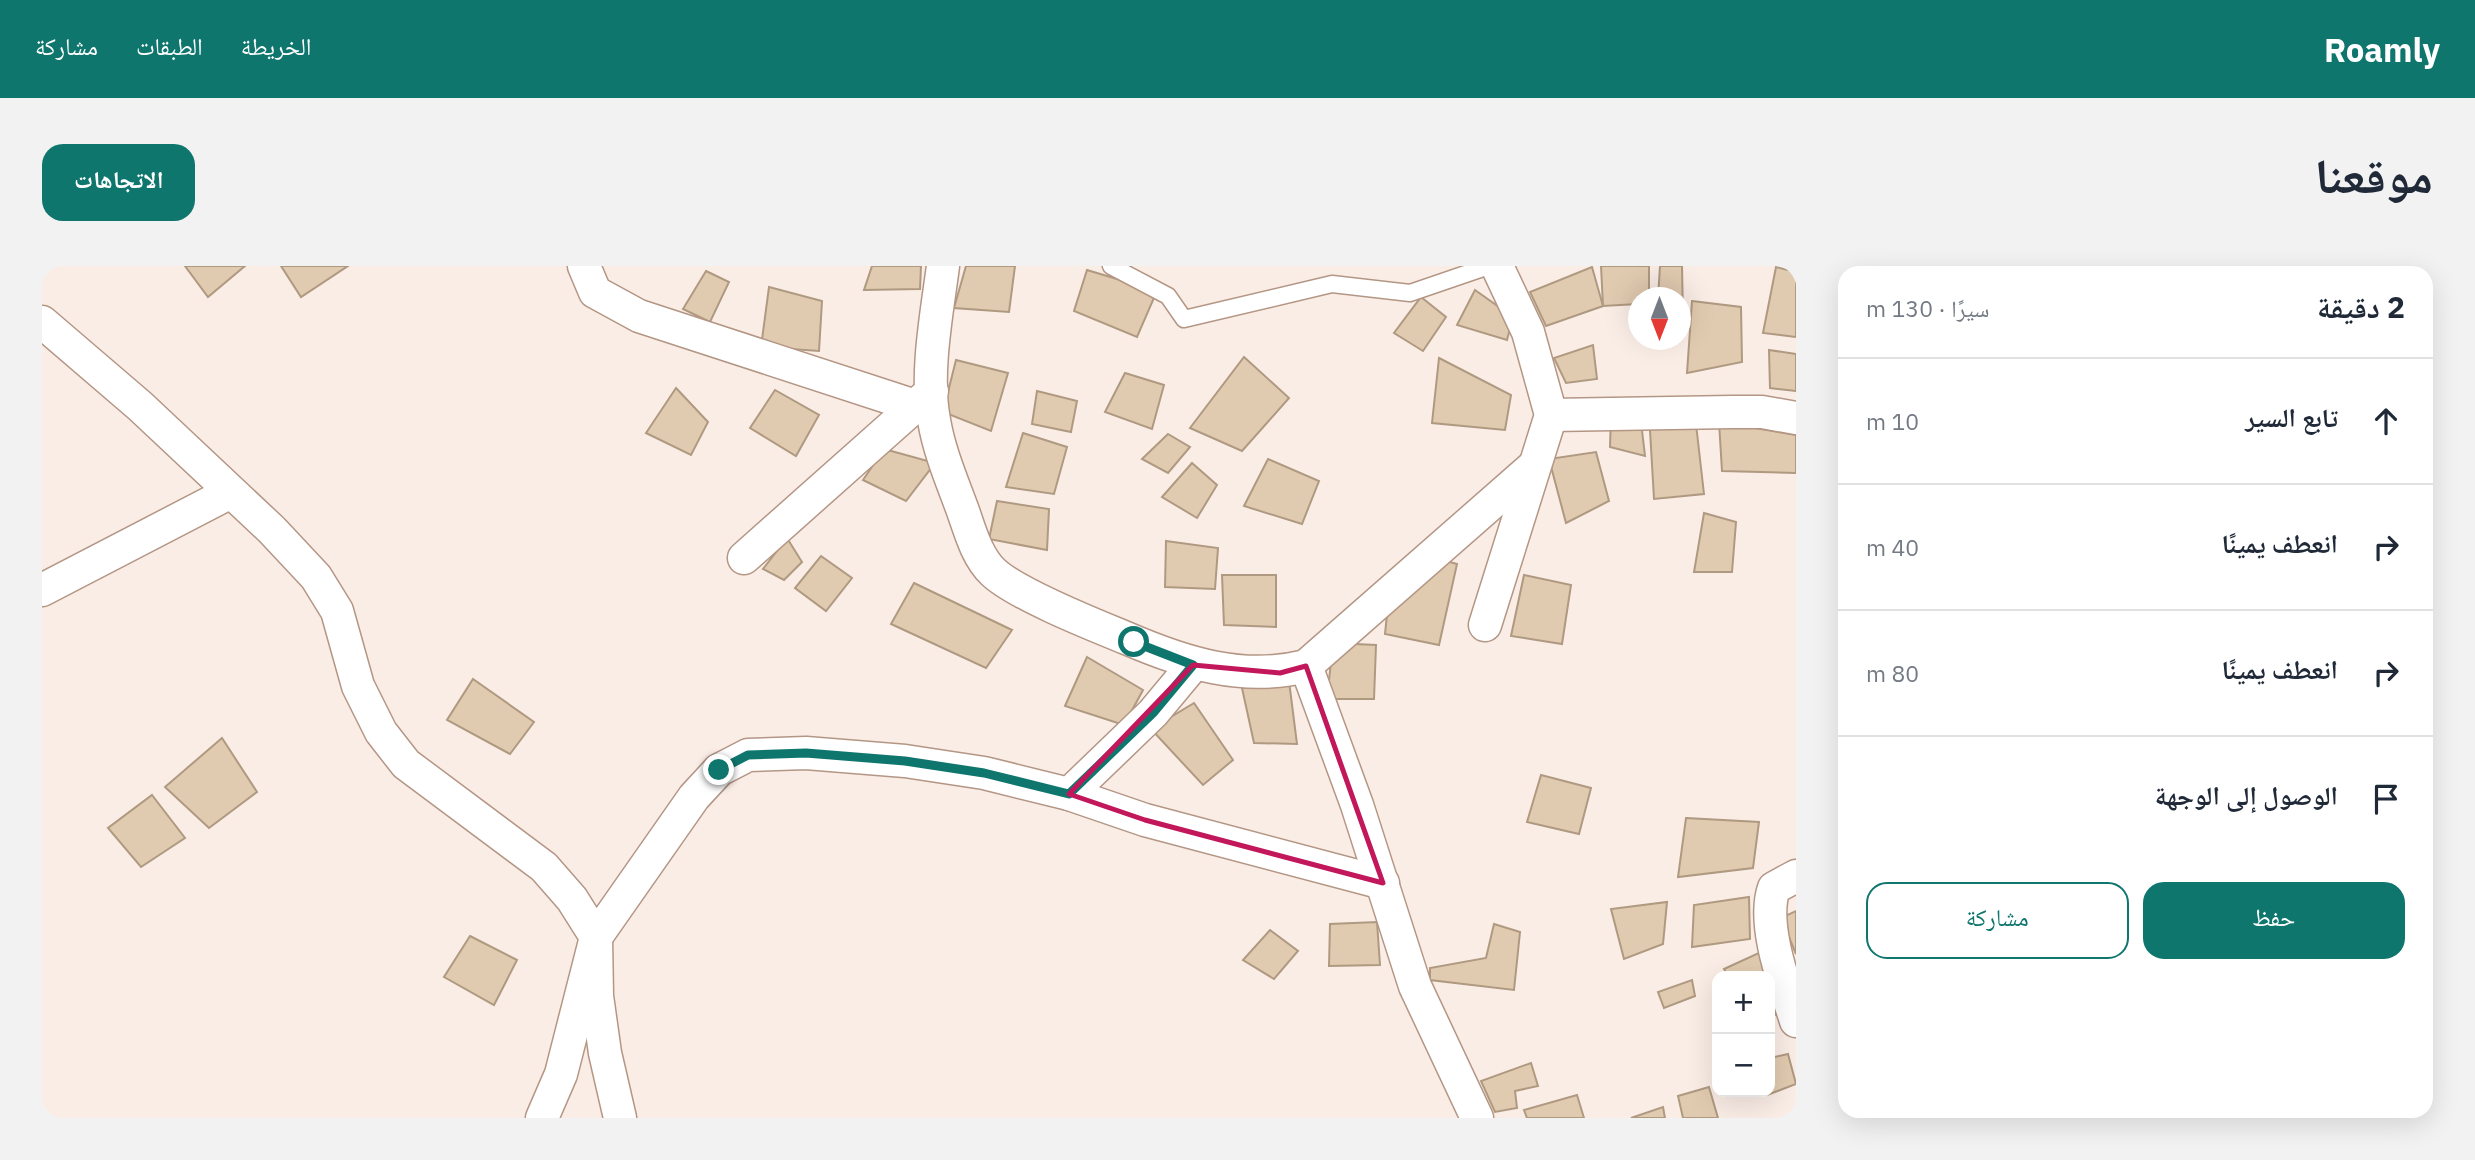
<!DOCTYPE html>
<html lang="ar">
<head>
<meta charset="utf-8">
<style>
	:root { --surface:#fff; --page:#f2f2f3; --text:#1f2937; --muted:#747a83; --line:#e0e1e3; --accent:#0f766e }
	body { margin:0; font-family:"IBM Plex Sans","Noto Naskh Arabic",sans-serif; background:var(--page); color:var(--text); direction:rtl }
	.controls { position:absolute; right:21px; bottom:21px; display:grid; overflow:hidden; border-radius:14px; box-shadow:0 7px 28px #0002 }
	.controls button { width:63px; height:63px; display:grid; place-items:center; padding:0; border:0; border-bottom:2px solid var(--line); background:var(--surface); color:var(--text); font:35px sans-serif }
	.compass { position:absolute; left:1586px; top:21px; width:63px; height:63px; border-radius:50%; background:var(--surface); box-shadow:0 7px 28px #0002; rotate:180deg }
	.stop { position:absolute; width:21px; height:21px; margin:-16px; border:5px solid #0f766e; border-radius:50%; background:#fff }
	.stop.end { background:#0f766e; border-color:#fff; box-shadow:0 2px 7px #0008 }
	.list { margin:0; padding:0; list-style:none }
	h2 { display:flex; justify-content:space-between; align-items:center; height:91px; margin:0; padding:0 28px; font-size:30px }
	h2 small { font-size:23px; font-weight:400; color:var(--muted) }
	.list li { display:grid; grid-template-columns:46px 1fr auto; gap:21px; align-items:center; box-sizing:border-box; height:126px; padding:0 28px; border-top:2px solid var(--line) }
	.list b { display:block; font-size:26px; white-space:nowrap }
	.list em { font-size:23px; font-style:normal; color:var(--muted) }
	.actions { display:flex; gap:14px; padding:21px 28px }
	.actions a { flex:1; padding:16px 0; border:2px solid var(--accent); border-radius:21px; text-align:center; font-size:24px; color:var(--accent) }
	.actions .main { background:var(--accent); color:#fff }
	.icon { flex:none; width:38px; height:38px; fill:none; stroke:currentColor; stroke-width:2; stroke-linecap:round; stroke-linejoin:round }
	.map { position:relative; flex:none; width:1754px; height:852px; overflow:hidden; direction:ltr; border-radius:21px }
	header { display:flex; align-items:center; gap:42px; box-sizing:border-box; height:98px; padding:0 35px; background:var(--accent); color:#fff }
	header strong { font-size:33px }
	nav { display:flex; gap:38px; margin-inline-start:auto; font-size:24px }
	.intro { display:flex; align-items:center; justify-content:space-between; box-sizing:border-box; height:168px; padding:0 42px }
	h1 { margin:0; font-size:49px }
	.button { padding:18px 32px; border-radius:21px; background:var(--accent); color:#fff; font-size:24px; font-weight:700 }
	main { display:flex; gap:42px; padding:0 42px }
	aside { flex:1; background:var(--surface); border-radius:21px; box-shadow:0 7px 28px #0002 }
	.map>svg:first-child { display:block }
</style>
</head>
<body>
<header>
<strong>Roamly</strong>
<nav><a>الخريطة</a><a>الطبقات</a><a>مشاركة</a></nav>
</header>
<div class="intro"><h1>موقعنا</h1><a class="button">الاتجاهات</a></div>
<main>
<aside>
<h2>2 دقيقة<small>سيرًا · 130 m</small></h2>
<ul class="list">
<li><svg class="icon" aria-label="ahead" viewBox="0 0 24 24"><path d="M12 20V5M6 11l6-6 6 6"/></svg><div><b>تابع السير</b></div><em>10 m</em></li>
<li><svg class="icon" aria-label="right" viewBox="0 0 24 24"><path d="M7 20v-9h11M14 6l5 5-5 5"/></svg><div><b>انعطف يمينًا</b></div><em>40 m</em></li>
<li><svg class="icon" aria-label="right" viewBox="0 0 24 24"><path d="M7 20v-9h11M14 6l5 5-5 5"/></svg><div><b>انعطف يمينًا</b></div><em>80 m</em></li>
<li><svg class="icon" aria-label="arrive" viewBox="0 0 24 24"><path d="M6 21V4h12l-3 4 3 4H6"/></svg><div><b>الوصول إلى الوجهة</b></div></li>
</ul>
<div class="actions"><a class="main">حفظ</a><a>مشاركة</a></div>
</aside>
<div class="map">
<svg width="1754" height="852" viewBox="0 0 1754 852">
	<rect width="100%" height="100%" fill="#faede6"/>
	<g fill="#e1cbb0" stroke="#af9980" stroke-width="2">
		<path d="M143 0H203L166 31Z"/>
		<path d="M239 0H306L259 31Z"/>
		<path d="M830 0H879L878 23 822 24Z"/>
		<path d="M924 0H973L967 46 912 42Z"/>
		<path d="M1559 0H1607V32H1596V38L1561 40Z"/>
		<path d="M1618 0H1640L1641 52 1638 32H1616Z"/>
		<path d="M1550 1 1561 40 1504 60 1488 26Z"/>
		<path d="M1734 1 1754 6V71L1721 67Z"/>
		<path d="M1045 4 1115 25 1095 71 1032 45Z"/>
		<path d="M664 5 687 16 668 56 641 43Z"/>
		<path d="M727 21 780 35 777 85 719 81Z"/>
		<path d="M1433 24 1471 51 1465 74 1415 59Z"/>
		<path d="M1379 31 1404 51 1381 85 1352 67Z"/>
		<path d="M1650 35 1699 41 1700 96 1645 107Z"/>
		<path d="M1551 79 1555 113 1524 117 1512 92Z"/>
		<path d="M1727 84 1754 88V125L1728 122Z"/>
		<path d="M1202 91 1247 132 1200 185 1148 162Z"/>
		<path d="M1397 92 1469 129 1463 164 1390 157Z"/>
		<path d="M914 94 966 107 949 165 901 146Z"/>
		<path d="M1083 107 1122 119 1110 163 1063 146Z"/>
		<path d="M634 122 666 156 649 189 604 167Z"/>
		<path d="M733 124 777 149 754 190 708 162Z"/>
		<path d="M995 125 1035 135 1029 166 990 158Z"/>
		<path d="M1607 147 1654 158 1662 228 1612 233Z"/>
		<path d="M1569 148 1599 156 1603 190 1568 181Z"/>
		<path d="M1677 156 1754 169V207L1680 205Z"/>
		<path d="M981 167 1025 181 1012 228 964 221Z"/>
		<path d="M1126 168 1148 181 1126 207 1100 193Z"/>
		<path d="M842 183 893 197 864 235 821 214Z"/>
		<path d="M1554 186 1567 235 1524 257 1507 193Z"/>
		<path d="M1226 193 1277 215 1260 258 1202 240Z"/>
		<path d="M1150 197 1175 219 1155 252 1120 231Z"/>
		<path d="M955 235 1007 243 1005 284 947 273Z"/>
		<path d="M1662 247 1694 256 1690 306H1652Z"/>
		<path d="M745 272 760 296 742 314 721 303Z"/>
		<path d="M1124 275 1176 282 1173 323 1123 321Z"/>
		<path d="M779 290 810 312 784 345 753 322Z"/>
		<path d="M1389 291 1415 298 1397 379 1343 368 1346 339Z"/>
		<path d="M1180 309H1234V361L1182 359Z"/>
		<path d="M1482 309 1529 319 1520 378 1469 370Z"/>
		<path d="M872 317 970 364 944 402 849 358Z"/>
		<path d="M1291 377 1334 379 1332 433H1285Z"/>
		<path d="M1045 391 1101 424 1082 459 1023 440Z"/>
		<path d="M431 413 492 456 468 488 405 454Z"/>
		<path d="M1247 415 1255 478 1212 477 1200 422Z"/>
		<path d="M1152 437 1191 494 1161 519 1109 463Z"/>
		<path d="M180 472 215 526 167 562 123 521Z"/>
		<path d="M1499 509 1549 522 1537 568 1485 556Z"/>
		<path d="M110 529 143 572 99 601 66 562Z"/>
		<path d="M1644 552 1717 556 1711 602 1636 611Z"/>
		<path d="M1707 631 1708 673 1650 681 1652 639Z"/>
		<path d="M1625 636 1621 678 1582 693 1569 643Z"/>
		<path d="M1754 645V688L1739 652Z"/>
		<path d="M1335 656 1338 699 1287 700 1288 658Z"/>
		<path d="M1452 658 1478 666 1472 724 1388 714V702L1444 692Z"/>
		<path d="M1228 664 1256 685 1232 713 1201 694Z"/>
		<path d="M428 670 475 694 452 739 402 711Z"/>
		<path d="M1721 685 1742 745 1728 751V710H1686L1682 703Z"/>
		<path d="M1650 714 1653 730 1622 742 1616 726Z"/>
		<path d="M1746 788 1754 818 1725 829 1723 826H1728V792Z"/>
		<path d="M1489 797 1496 820 1473 825 1475 842 1453 846 1439 815Z"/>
		<path d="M1667 821 1676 852H1641L1636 830Z"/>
		<path d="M1535 829 1542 852H1485L1482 844Z"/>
		<path d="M1621 841 1623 852H1589Z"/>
	</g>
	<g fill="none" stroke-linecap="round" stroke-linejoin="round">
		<g stroke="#b49685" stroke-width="19">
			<path id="service" d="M1069 0 1126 30 1142 53 1290 18 1368 27 1447 0"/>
		</g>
		<g stroke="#b49685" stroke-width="35">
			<g id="minor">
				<path d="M542 0 553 26 597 50 873 140 890 125"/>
				<path d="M901 0C895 46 883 108 892 154 897 185 910 215 921 245 928 265 935 291 951 306 974 328 1052 359 1084 372 1142 397 1201 416 1264 400L1492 200"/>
				<path d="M0 56 98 140 230 264 274 311 295 345 316 420 339 466 364 498 502 601 530 633 554 671 555 730 563 787 578 852"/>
				<path d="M1509 149 1690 146H1720L1754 152"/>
				<path d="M702 292 873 140"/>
				<path d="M0 324 187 227"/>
				<path d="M1443 359 1509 149 1486 66 1455 0"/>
				<path d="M1264 400 1315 539 1373 720 1435 852"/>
				<path d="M1027 528 1103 554 1341 617"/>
				<path d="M1754 610 1732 622C1719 658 1743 720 1754 755"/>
				<path d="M500 852 519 808 554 671 652 531 677 504 706 489 764 487 863 495 942 507 1027 528 1111 447 1151 399"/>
			</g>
		</g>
		<use href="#service" stroke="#fff" stroke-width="16"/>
		<use href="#minor" stroke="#fff" stroke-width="32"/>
	</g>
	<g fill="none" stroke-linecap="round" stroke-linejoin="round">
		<path stroke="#0f766e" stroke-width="9" d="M677 504 706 489 764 487 863 495 942 507 1027 528 1111 447 1151 399 1092 376"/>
	</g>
	<path fill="none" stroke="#c2185b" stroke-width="5" stroke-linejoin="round" d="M1151 399 1238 407 1264 400 1341 617 1103 554 1027 528Z"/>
</svg>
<div class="controls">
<button>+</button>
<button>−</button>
</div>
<svg class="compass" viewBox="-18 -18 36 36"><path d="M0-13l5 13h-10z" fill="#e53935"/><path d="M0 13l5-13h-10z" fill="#747a83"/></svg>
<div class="stop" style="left:1092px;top:376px"></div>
<div class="stop end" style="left:677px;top:504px"></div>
</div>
</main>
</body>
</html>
